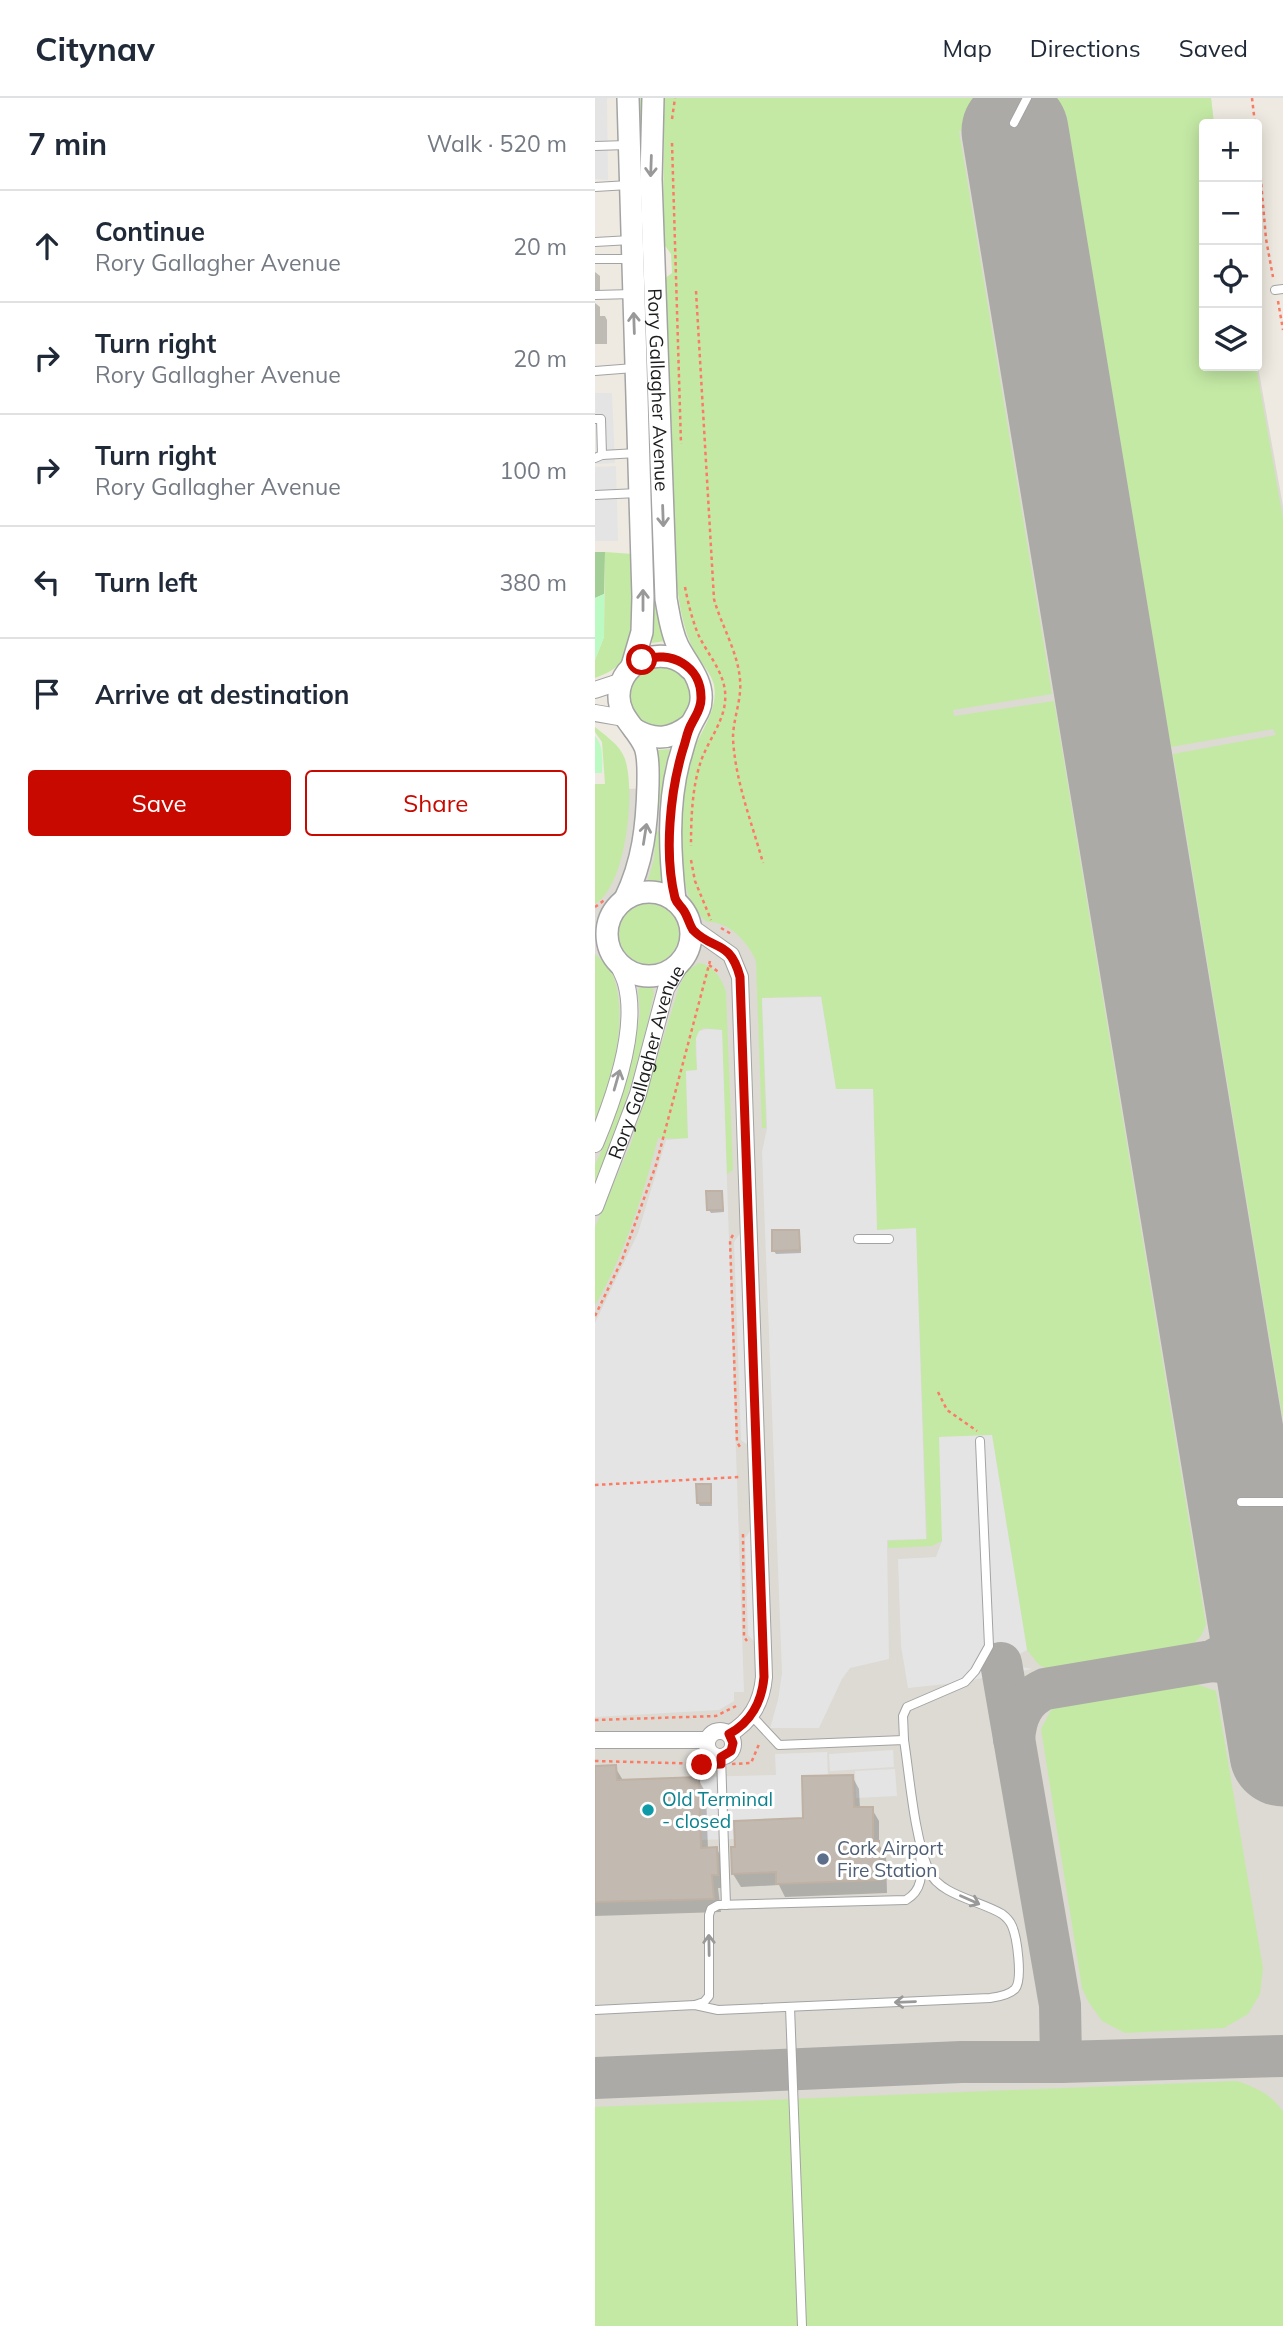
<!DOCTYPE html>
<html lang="en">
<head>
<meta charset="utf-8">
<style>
	:root { --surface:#fff; --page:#f2f2f3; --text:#1f2937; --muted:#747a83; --line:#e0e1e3; --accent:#c80900 }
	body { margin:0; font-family:Mulish,sans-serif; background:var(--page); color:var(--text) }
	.controls { position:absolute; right:21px; top:21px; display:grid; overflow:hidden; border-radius:7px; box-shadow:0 4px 18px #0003 }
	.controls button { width:63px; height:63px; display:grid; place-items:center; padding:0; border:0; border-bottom:2px solid var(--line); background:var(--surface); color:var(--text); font:35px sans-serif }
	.stop { position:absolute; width:21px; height:21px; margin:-16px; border:5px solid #c80900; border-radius:50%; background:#fff }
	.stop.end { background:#c80900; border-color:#fff; box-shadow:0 2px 7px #0008 }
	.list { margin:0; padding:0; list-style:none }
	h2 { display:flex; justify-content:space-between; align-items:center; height:91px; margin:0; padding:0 28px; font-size:30px }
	h2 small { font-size:23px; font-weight:400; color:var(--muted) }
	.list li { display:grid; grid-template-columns:46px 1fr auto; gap:21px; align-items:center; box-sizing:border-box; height:112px; padding:0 28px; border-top:2px solid var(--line) }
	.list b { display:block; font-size:26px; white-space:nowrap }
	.list p { margin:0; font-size:23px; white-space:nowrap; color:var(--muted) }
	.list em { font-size:23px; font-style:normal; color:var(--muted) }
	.actions { display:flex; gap:14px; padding:21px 28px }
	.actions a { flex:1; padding:16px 0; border:2px solid var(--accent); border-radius:7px; text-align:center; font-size:24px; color:var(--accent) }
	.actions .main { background:var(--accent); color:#fff }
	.icon { flex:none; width:38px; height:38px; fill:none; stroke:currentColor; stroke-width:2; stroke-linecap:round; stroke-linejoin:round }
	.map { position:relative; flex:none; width:688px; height:2228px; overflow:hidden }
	header { display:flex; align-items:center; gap:42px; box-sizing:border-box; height:98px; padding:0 35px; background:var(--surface); border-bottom:2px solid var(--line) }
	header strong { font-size:33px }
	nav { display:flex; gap:38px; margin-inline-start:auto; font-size:24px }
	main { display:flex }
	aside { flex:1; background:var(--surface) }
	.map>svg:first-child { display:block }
</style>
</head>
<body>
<header>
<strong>Citynav</strong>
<nav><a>Map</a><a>Directions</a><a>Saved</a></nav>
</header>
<main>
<aside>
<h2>7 min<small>Walk · 520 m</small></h2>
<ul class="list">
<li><svg class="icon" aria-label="ahead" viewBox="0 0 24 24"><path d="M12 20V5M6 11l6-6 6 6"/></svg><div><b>Continue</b><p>Rory Gallagher Avenue</p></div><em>20 m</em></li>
<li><svg class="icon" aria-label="right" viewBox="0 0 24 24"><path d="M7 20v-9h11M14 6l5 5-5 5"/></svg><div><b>Turn right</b><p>Rory Gallagher Avenue</p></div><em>20 m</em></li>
<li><svg class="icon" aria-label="right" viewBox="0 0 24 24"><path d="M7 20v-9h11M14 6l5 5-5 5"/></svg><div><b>Turn right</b><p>Rory Gallagher Avenue</p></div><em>100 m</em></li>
<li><svg class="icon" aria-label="left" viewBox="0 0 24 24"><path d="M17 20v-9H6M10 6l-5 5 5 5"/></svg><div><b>Turn left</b></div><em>380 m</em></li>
<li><svg class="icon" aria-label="arrive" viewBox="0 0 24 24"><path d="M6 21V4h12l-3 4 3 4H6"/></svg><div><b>Arrive at destination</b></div></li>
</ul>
<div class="actions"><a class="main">Save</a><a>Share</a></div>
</aside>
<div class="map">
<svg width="688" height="2228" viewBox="0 0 688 2228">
	<rect width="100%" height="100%" fill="#eeeae1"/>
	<path fill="#dcdad3" d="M95 0H616L619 26H609V268H662V263L688 408V2228H0V692L208 685Z"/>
	<g fill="#c4e9a5">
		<path d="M44 0H50V162L63 518 70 543 57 545 59 529 45 117Z"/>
		<path d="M69 0H426L414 23 364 33 457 596 358 612 359 618 459 603 611 1527 606 1538 593 1551 457 1573 444 1567 432 1552 397 1337 345 1339 347 1443 337 1448 293 1450V1443L332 1441 321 1131 282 1132 278 992H241L226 898 167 900 171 1030H167L161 863C154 845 133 822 112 824 76 797 81 701 94 662 102 638 124 614 119 587 116 575 106 565 100 555 88 532 85 509 81 483L69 181 77 175 76 156 68 145Z"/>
		<path d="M437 0H616L619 26H609V268H661L688 421V1322L578 656 681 637 678 631 576 649 471 15 426 22Z"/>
		<path d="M10 454 38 456C39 490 47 537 24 566 18 573 8 577 0 580V562L9 539Z"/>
		<circle cx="65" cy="598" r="30"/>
		<path d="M0 629C11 638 25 647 30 661 41 694 31 788 0 806V686H10L7 644 0 634Z"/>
		<path d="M75 651 70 669 68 709H62L64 666 63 652Z"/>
		<path d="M61 733H68L66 771 68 783 55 784 53 782 59 761Z"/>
		<circle cx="54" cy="836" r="30"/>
		<path d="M0 856C6 862 15 869 18 877 34 923 17 981 0 1025Z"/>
		<path d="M104 865C119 867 127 881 131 894L138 1072 132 1076 127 932 108 930C96 940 102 958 102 972L91 973 93 1041 63 1040C48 1097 30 1156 0 1207V1129L36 1045 84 889 92 873Z"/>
		<path d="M47 888H57L59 895C45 965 25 1023 0 1089V1067L13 1039 40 948 45 915 43 892Z"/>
		<path d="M592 1583 621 1593 668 1870 665 1896 653 1916 629 1930 530 1935 507 1923 493 1903 487 1890 446 1631 461 1603Z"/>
		<path d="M642 1983C662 1990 676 1996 688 2014V2228H0V2009Z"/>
	</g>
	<path fill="#a3ce95" d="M0 454H10L9 496 0 500Z"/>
	<g fill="#bcfac4">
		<path d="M9 496V539L0 562V500Z"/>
		<path d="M0 638C9 648 7 662 7 675H0Z"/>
	</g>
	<g fill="#e4e4e4">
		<path d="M0 0H12L13 82 0 81Z"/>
		<path d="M0 295H17L20 365 1 366Z"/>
		<path d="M21 368 23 443H0V369Z"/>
		<path d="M226 899 241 991H278L282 1132 321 1130 331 1441 292 1442 294 1561 255 1570 247 1581 224 1630H175L183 1602 187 1575 167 1054 172 1030 167 900Z"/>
		<path d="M112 931 127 932 149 1594H139V1603L124 1612 0 1619V1225L43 1135 71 1042 93 1040 91 973 102 972 101 940 104 933Z"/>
		<path d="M155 1121 162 1354 146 1342 139 1144Z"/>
		<path d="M397 1337 432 1552 407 1565 437 1571 361 1585 313 1590 306 1548 303 1461 341 1459 347 1443 344 1339Z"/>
		<path d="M165 1420 169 1554 153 1537 150 1440Z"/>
		<path d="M298 1652 299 1669 235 1673 234 1656Z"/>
		<path d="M232 1654 233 1678 207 1679 208 1720 139 1723V1741L106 1742 104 1679 181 1677 180 1656Z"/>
		<path d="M300 1671 302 1698 261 1700 260 1673Z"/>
	</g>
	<g fill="#0003">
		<path d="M0 174 5 178V194L0 195Z"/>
		<path d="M0 205 5 209V218H10L12 222V246H0Z"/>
		<path d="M126 1094 129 1114 116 1115 114 1112Z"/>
		<path d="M203 1133 206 1155 181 1156 179 1153Z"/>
		<path d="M115 1387 117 1408H105L103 1405Z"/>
		<path d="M20 1669 29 1684 103 1681 111 1695 113 1752 122 1751 129 1765 130 1790H123L126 1814 0 1818V1670Z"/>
		<path d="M257 1678 264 1691 265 1711H277L284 1723V1747L291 1757 292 1795 190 1799 184 1787 146 1789 138 1776 210 1722Z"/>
	</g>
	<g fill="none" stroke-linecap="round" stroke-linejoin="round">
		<g stroke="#acaaa6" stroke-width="42">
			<path d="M617 1563C652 1565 665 1578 680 1609"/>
			<path d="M406 1565 465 1907 466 1964"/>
			<path d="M419 1641C421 1618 428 1601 450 1591L617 1563C651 1546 659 1531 661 1493"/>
			<path d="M0 1980 366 1964H466L688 1958"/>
		</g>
		<path stroke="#acaaa6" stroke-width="107" d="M420 33 688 1655"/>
	</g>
	<g fill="#c2bab1" stroke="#bfb1a3" stroke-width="2">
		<path d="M111 1093H127L128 1112H112Z"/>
		<path d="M177 1132H204L205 1152 177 1153Z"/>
		<path d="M101 1386H116V1405H102Z"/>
		<path d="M21 1667 22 1682 104 1679 106 1750 122 1749 123 1777H117L119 1801 0 1804V1668Z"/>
		<path d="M258 1677 259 1709H278V1743H284L285 1782 181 1786V1774L137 1776 136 1749H140L139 1723 208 1720 207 1678Z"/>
	</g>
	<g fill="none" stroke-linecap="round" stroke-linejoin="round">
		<g stroke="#a3a3a3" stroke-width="10">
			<g id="service">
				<path d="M419 25 432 0"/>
				<path d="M0 48 32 47"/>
				<path d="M0 89 34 87"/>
				<path d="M0 144 36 142"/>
				<path d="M0 161H36"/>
				<path d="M680 192 688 191"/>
				<path d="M0 197 38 196"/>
				<path d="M0 273 39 270"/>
				<path d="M0 321H6L7 357 0 360"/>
				<path d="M7 357 42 355"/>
				<path d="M0 397 43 395"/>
				<path d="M263 1141H294"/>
				<path d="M646 1404H688"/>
				<path d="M309 1642 308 1618 312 1609 370 1584 380 1573 394 1548 385 1343"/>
				<path d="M126 1659 131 1807"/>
				<path d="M100 1907 109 1904 114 1898V1817L116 1811 123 1807 311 1802C330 1791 326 1773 325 1754"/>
				<path d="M195 1909 207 2228"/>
				<path d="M0 1912 100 1907 123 1912 395 1900C403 1899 414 1897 420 1891 428 1882 422 1839 417 1828 415 1823 411 1819 407 1816 386 1803 344 1797 334 1773 319 1738 315 1681 309 1642L184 1647 156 1617"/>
			</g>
		</g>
		<g stroke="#a3a3a3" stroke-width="18">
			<g id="minor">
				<path d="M0 592 27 583"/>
				<path d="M0 615 29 620"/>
				<path d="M95 828 136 857 145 879 169 1579C167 1603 156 1624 134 1636"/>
				<path d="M0 1046C18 1003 44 932 31 885 29 878 25 871 22 864"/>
				<path id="s1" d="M0 1109 43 996 71 891 90 859"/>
				<circle cx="125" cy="1646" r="13"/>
				<path d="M0 1642H112"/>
			</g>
		</g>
		<g stroke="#a3a3a3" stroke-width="24">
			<g id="tertiary">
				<path d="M33 0 48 499 47 534 37 568"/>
				<path id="s2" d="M58 0 56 81 71 501C74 517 76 534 83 548 92 566 108 582 106 602 106 612 100 618 96 627 90 638 88 651 84 663 72 709 75 757 80 803"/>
				<path d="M39 631C59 643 76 642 95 627"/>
				<circle cx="54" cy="836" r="42"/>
				<path d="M30 801C48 764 52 728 53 686 53 674 54 660 50 649 42 630 23 619 24 597 25 561 71 545 95 571"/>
			</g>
		</g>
		<g stroke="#fc7b64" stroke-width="2.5" stroke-dasharray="3.5 3.5" stroke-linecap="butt">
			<path d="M657 0 660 26"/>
			<path d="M77 21 80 0"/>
			<path d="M662 37 671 141 678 179"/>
			<path d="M77 45 86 346"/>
			<path d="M101 193 119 501C126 527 143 554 145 582 147 601 138 621 138 640 140 683 157 725 168 765"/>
			<path d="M683 203 688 232"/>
			<path d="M90 489C93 505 97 521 103 536 113 558 133 577 130 604 128 625 113 643 106 663 97 689 96 721 96 748"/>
			<path d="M96 762 100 783 116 822"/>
			<path d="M0 809 11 801"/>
			<path d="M126 830 138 837"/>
			<path d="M114 867 125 875"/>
			<path d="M138 1137 135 1142 142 1344 145 1349"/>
			<path d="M0 1218 27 1162 61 1067 115 863"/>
			<path d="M343 1294 352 1312 382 1333"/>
			<path d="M0 1387 145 1379"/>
			<path d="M148 1436 149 1539 152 1543"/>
			<path d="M0 1622 121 1618 141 1608"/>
			<path d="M0 1663 116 1666"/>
			<path d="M137 1666 156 1665 165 1644"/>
		</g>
		<use href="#service" stroke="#fff" stroke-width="8"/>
		<use href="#minor" stroke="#fff" stroke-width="16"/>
		<use href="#tertiary" stroke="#fff" stroke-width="21"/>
	</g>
	<defs><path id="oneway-shaft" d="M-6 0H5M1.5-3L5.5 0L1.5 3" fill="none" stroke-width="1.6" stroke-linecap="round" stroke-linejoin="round" transform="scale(1.75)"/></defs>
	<g stroke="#999">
		<use href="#oneway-shaft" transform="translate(56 68) rotate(92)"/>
		<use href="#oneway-shaft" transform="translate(39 225) rotate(-92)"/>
		<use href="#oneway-shaft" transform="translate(68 418) rotate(88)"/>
		<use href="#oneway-shaft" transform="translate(48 502) rotate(-90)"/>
		<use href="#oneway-shaft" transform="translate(50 736) rotate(-81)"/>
		<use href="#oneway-shaft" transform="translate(22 982) rotate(-74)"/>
		<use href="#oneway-shaft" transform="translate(375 1802) rotate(24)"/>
		<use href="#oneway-shaft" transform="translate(114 1847) rotate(-91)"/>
		<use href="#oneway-shaft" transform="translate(310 1904) rotate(178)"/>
	</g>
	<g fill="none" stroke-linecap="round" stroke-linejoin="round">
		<path stroke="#c80900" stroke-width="9" d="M47 562C75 552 107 567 106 601 106 611 101 617 97 625 92 633 91 643 88 651 75 694 69 756 80 800 82 806 86 808 89 813 93 819 94 826 98 832 118 853 135 841 145 879L169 1579C167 1603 156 1624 134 1636L138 1645 136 1653 126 1659V1666L107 1667"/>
	</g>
	<circle fill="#0f9aa8" stroke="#fff" stroke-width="2.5" cx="53" cy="1712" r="7"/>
	<circle fill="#5c6f8a" stroke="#fff" stroke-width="2.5" cx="228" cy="1761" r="7"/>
	<g text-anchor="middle" stroke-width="6" stroke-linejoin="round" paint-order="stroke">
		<g font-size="19" fill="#1c1c1c" stroke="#fff">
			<text dy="7" stroke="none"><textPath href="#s2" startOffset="292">Rory Gallagher Avenue</textPath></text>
			<text dy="7" stroke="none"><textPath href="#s1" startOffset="154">Rory Gallagher Avenue</textPath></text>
		</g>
		<g font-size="19" fill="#0d838f" stroke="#fff" text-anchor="start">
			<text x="67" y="1708">Old Terminal<tspan x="67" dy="22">- closed</tspan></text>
		</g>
		<g font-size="19" fill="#4e5e75" stroke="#fff" text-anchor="start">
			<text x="242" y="1757">Cork Airport<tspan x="242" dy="22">Fire Station</tspan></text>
		</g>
	</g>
</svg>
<div class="controls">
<button>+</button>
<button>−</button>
<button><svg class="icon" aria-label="locate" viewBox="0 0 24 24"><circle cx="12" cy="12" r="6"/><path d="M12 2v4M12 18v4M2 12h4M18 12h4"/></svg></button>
<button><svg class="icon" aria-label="layers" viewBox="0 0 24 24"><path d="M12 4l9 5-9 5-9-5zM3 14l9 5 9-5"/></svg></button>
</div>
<div class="stop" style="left:47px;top:562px"></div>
<div class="stop end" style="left:107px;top:1667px"></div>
</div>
</main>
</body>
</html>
